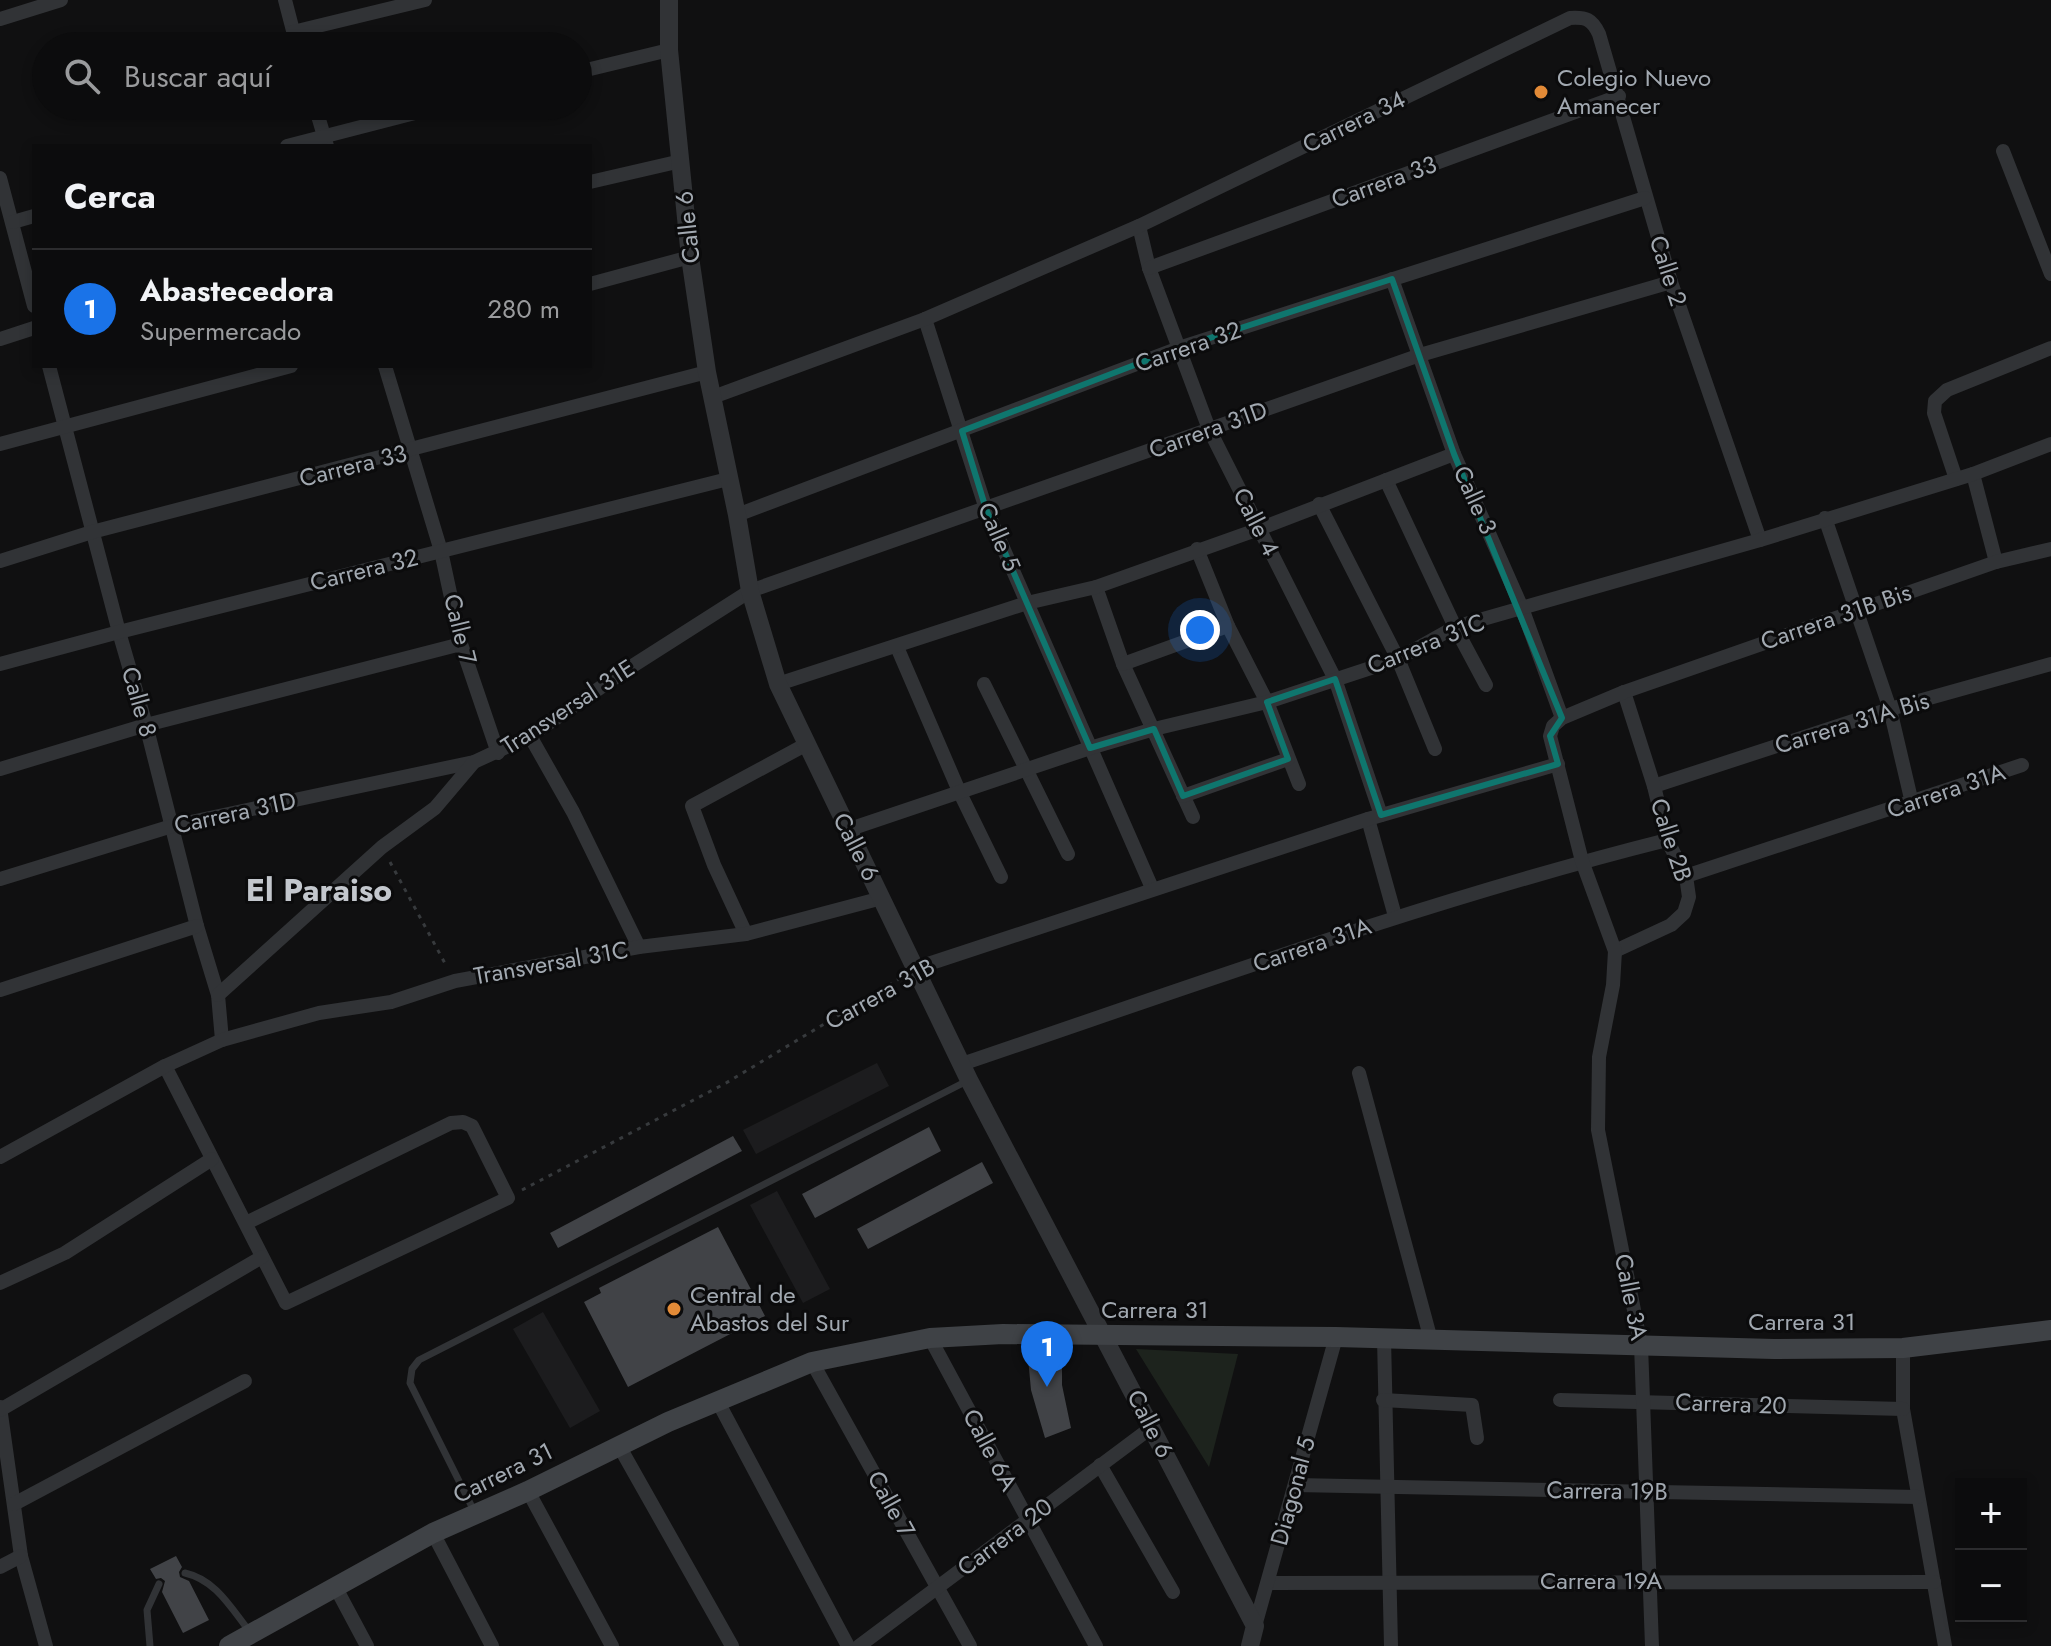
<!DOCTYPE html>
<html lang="es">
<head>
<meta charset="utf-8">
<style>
	:root { --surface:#0c0c0d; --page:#151516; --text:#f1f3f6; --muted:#9a9b9d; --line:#2c2c2e; --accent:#1a73e8 }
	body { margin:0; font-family:Jost,sans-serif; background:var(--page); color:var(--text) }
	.controls { position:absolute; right:24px; bottom:24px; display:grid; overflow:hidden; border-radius:0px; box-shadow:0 4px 12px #0003 }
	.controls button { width:72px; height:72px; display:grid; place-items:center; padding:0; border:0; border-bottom:2px solid var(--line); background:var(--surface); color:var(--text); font:40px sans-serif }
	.you { position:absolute; left:1200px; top:630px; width:28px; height:28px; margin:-20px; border:6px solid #fff; border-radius:50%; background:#1a73e8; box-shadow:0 0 0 12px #1a73e833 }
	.badge { display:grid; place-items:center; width:52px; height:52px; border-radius:50%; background:var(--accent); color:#fff; font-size:26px; font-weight:700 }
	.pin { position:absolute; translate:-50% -66px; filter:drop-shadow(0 2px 4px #0008) }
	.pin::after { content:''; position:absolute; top:42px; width:28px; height:24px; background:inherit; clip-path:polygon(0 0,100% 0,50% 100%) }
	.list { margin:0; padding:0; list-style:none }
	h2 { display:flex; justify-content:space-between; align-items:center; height:104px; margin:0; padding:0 32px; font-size:34px }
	h2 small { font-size:26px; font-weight:400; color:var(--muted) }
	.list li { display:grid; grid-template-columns:52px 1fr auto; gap:24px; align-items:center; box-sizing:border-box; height:120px; padding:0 32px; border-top:2px solid var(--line) }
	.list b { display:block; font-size:30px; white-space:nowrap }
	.list p { margin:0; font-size:26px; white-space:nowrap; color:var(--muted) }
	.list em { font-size:26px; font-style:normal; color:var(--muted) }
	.icon { flex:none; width:44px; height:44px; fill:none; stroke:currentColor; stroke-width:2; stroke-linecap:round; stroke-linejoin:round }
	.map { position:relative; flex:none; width:2051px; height:1646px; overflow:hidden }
	.search { position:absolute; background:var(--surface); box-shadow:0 4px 12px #0003; left:32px; top:32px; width:560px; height:88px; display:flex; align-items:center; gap:20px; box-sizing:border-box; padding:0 28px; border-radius:44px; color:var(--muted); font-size:30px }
	.panel { position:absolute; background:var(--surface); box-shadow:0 4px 12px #0003; left:32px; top:144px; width:560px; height:224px; border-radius:0px }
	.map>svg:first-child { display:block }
</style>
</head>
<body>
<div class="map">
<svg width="2051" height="1646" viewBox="0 0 2051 1646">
	<rect width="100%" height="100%" fill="#101011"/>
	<g fill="#1c1c1e">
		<path d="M877 1063 889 1086 756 1154 743 1130Z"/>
		<path d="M777 1191 830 1289 803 1303 750 1205Z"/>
		<path d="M543 1312 600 1411 570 1428 513 1329Z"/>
	</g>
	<path fill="#1d231d" d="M1136 1349 1238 1354 1209 1467Z"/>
	<g fill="#414347">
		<path d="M929 1127 941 1151 815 1218 802 1194Z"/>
		<path d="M733 1136 742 1151 558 1248 550 1233Z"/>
		<path d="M982 1162 993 1183 868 1249 857 1229Z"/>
		<path d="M718 1227 765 1316 628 1387 584 1302 601 1293 599 1288Z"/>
		<path d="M1027 1347 1062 1348V1385L1071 1428 1045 1438 1031 1390Z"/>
		<path d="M176 1556 182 1567 179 1572 180 1577 189 1581 209 1620 183 1633 162 1592 165 1581 161 1578 156 1579 150 1569Z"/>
	</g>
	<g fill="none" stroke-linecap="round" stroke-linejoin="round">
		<g stroke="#373a3d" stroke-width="3" stroke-dasharray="4 6" stroke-linecap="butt">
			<path d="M390 862 447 967"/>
			<path d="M522 1190 726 1083 899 979"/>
		</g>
		<g stroke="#313336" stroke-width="7">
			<path d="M474 1511 410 1383 412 1369 419 1360 967 1081"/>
			<path d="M185 1573C216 1580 231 1608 250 1632"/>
			<path d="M150 1646 147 1610 159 1584"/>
		</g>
		<g stroke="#313336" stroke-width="14">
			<path d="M285 0 297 46"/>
			<path d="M0 19 61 0"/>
			<path d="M293 32 425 0"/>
			<path d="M578 72 669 50"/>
			<path d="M315 106 327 146"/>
			<path d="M287 146 442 106"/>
			<path d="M2003 151 2051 274"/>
			<path d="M0 178 34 306"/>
			<path d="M590 182 681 161"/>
			<path d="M13 222 34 216"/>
			<path d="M1139 226 1149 268 1209 429 1335 679 1381 815"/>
			<path d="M1149 268 1619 96"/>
			<path d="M1392 279 1454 454 1522 608 1562 718"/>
			<path d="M590 284 690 257"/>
			<path d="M925 319 986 509 1152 888"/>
			<path d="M0 339 34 328"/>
			<path d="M49 366 119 632 146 725 197 926 218 995 222 1040"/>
			<path d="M385 366 441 551 461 644 498 753"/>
			<path d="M713 397 925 319 1139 226 1570 18C1586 17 1592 19 1599 34L1671 282 1760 540"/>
			<path d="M0 444 291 366"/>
			<path d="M1973 474 1996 562"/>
			<path d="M1956 479 1934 413 1935 401 1947 390 2051 348"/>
			<path d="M1386 480 1455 627 1486 685"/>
			<path d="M1319 504 1398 659 1435 749"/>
			<path d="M737 515 1179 348 1645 198"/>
			<path d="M1825 518 1890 709 1912 803"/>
			<path d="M1197 549 1228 626 1267 702 1299 784"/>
			<path d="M0 561 92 532 707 372"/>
			<path d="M1096 587 1123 664 1193 817"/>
			<path d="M897 647 959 791 1001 877"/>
			<path d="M0 664 119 632 728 479"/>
			<path d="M1123 664 1228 626"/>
			<path d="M778 684 1027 603 1096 587 1259 529 1454 454"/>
			<path d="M984 684 1068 854"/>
			<path d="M530 736 573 812 639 947"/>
			<path d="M0 769 146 725 461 644"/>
			<path d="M1654 786 1890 709 2051 664"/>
			<path d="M1183 796 1288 759"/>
			<path d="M1368 819 1395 916"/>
			<path d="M847 830 1090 748 1154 729 1267 702 1398 659 1455 627 1760 540 1973 474 2051 444"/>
			<path d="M1686 876 2022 765"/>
			<path d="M0 879 172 826 474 762"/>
			<path d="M746 934 714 865 692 806 805 745"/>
			<path d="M1615 951 1671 925 1684 913 1689 897 1686 876 1667 840 1654 786 1624 692"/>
			<path d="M916 968 1368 819 1558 764"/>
			<path d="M0 990 197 926"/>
			<path d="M218 995 382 847 435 808 474 762 530 736 623 672 750 591 1420 355 1671 282"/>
			<path d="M962 1064C1195 985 1428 900 1667 840"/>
			<path d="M165 1066 286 1303 508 1198 472 1126 463 1122 451 1123 246 1223"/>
			<path d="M1359 1073 1431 1340"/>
			<path d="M0 1157 165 1066 222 1040 319 1013 391 1002 455 981 639 947 746 934 882 898"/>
			<path d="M0 1283 65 1253 212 1159"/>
			<path d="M930 1338 1096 1646"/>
			<path d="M1384 1338 1391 1646"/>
			<path d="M1903 1348V1409L1945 1646"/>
			<path d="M812 1362 970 1646"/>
			<path d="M717 1400 848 1646"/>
			<path d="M1383 1400 1472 1405 1477 1438"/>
			<path d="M1560 1400 1903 1409"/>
			<path d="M0 1407 21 1556 46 1646"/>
			<path d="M0 1410 262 1257"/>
			<path d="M618 1444 732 1646"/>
			<path d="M1100 1465 1173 1592"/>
			<path d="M1295 1485 1918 1497"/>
			<path d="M528 1491 612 1646"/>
			<path d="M14 1504 245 1381"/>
			<path d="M433 1533 492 1646"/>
			<path d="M0 1567 21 1556"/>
			<path d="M1268 1583 1934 1582"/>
			<path d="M336 1588 367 1646"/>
			<path d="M1255 1626 1336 1337"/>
			<path d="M859 1646 1152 1427"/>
			<path d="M1652 1646 1641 1345 1598 1130 1599 1057 1613 985 1615 951 1582 861 1550 736 1553 726 1562 718 1624 692 1996 562 2051 549"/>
		</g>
		<path stroke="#313336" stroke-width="18" d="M669 0V50L690 257 707 372 737 515 750 591 778 684 969 1080 1255 1626 1250 1646"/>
		<path stroke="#3f4246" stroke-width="20" d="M229 1646 433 1533 528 1491 668 1422 812 1362 930 1338 1003 1334 1336 1337 1774 1349 1903 1348 2051 1330"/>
	</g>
	<path fill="none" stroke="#0f766e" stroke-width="6" stroke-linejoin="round" d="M1392 279 1454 454 1562 718 1550 736 1558 764 1381 815 1335 679 1267 702 1288 759 1183 796 1154 729 1090 748 986 509 962 431 1179 348Z"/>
	<g fill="#e28a37" stroke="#0b0b0c" stroke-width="3">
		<circle cx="1541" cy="92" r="8"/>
		<circle cx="674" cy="1309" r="8"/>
	</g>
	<g text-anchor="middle" stroke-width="6" stroke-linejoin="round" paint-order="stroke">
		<g font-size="24" fill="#a2a9b1" stroke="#0b0b0c" text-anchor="start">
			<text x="1557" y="86">Colegio Nuevo<tspan x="1557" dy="28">Amanecer</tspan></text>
			<text x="690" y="1303">Central de<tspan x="690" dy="28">Abastos del Sur</tspan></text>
		</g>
		<g font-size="24" fill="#a2a9b1" stroke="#0b0b0c">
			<text transform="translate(1354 122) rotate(-26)" y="8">Carrera 34</text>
			<text transform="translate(1384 182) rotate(-20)" y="8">Carrera 33</text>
			<text transform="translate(688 227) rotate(-96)" y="8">Calle 6</text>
			<text transform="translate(1668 271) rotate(72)" y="8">Calle 2</text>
			<text transform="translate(1188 347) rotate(-19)" y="8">Carrera 32</text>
			<text transform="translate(1208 430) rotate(-20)" y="8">Carrera 31D</text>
			<text transform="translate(353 466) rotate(-14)" y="8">Carrera 33</text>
			<text transform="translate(1475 500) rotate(66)" y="8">Calle 3</text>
			<text transform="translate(1256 522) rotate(63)" y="8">Calle 4</text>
			<text transform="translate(999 537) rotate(67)" y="8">Calle 5</text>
			<text transform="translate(364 570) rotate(-14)" y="8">Carrera 32</text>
			<text transform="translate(1836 617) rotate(-19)" y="8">Carrera 31B Bis</text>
			<text transform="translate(460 629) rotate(76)" y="8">Calle 7</text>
			<text transform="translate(1426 644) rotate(-22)" y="8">Carrera 31C</text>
			<text transform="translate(139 702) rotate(74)" y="8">Calle 8</text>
			<text transform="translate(568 707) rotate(-33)" y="8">Transversal 31E</text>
			<text transform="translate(1852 723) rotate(-17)" y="8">Carrera 31A Bis</text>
			<text transform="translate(1946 791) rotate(-19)" y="8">Carrera 31A</text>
			<text transform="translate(235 813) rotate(-12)" y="8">Carrera 31D</text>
			<text transform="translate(1671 840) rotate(72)" y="8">Calle 2B</text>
			<text transform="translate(856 847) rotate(63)" y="8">Calle 6</text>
			<text transform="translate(1312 945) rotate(-19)" y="8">Carrera 31A</text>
			<text transform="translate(551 963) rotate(-10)" y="8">Transversal 31C</text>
			<text transform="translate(880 994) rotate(-29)" y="8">Carrera 31B</text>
			<text transform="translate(1631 1297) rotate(79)" y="8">Calle 3A</text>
			<text x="1155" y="1318">Carrera 31</text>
			<text x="1802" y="1330">Carrera 31</text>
			<text transform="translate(1731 1404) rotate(2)" y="8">Carrera 20</text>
			<text transform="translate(1150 1424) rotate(63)" y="8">Calle 6</text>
			<text transform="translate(990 1450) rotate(62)" y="8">Calle 6A</text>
			<text transform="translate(503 1473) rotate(-26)" y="8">Carrera 31</text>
			<text transform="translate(1293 1491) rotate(-75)" y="8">Diagonal 5</text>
			<text transform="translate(1607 1491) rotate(1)" y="8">Carrera 19B</text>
			<text transform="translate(891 1504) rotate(61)" y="8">Calle 7</text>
			<text transform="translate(1005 1537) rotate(-37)" y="8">Carrera 20</text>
			<text x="1601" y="1589">Carrera 19A</text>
		</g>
		<g font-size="32" font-weight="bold" fill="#c3c7cd" stroke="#0b0b0c">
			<text x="319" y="901">El Paraiso</text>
		</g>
	</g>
</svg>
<div class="controls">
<button>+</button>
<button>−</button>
</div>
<div class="you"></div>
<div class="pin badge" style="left:1047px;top:1387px">1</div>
<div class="search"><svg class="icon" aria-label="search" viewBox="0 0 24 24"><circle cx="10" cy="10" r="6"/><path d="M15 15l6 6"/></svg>Buscar aquí</div>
<section class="panel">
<h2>Cerca<small></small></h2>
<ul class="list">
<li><span class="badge">1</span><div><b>Abastecedora</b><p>Supermercado</p></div><em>280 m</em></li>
</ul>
</section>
</div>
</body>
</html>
